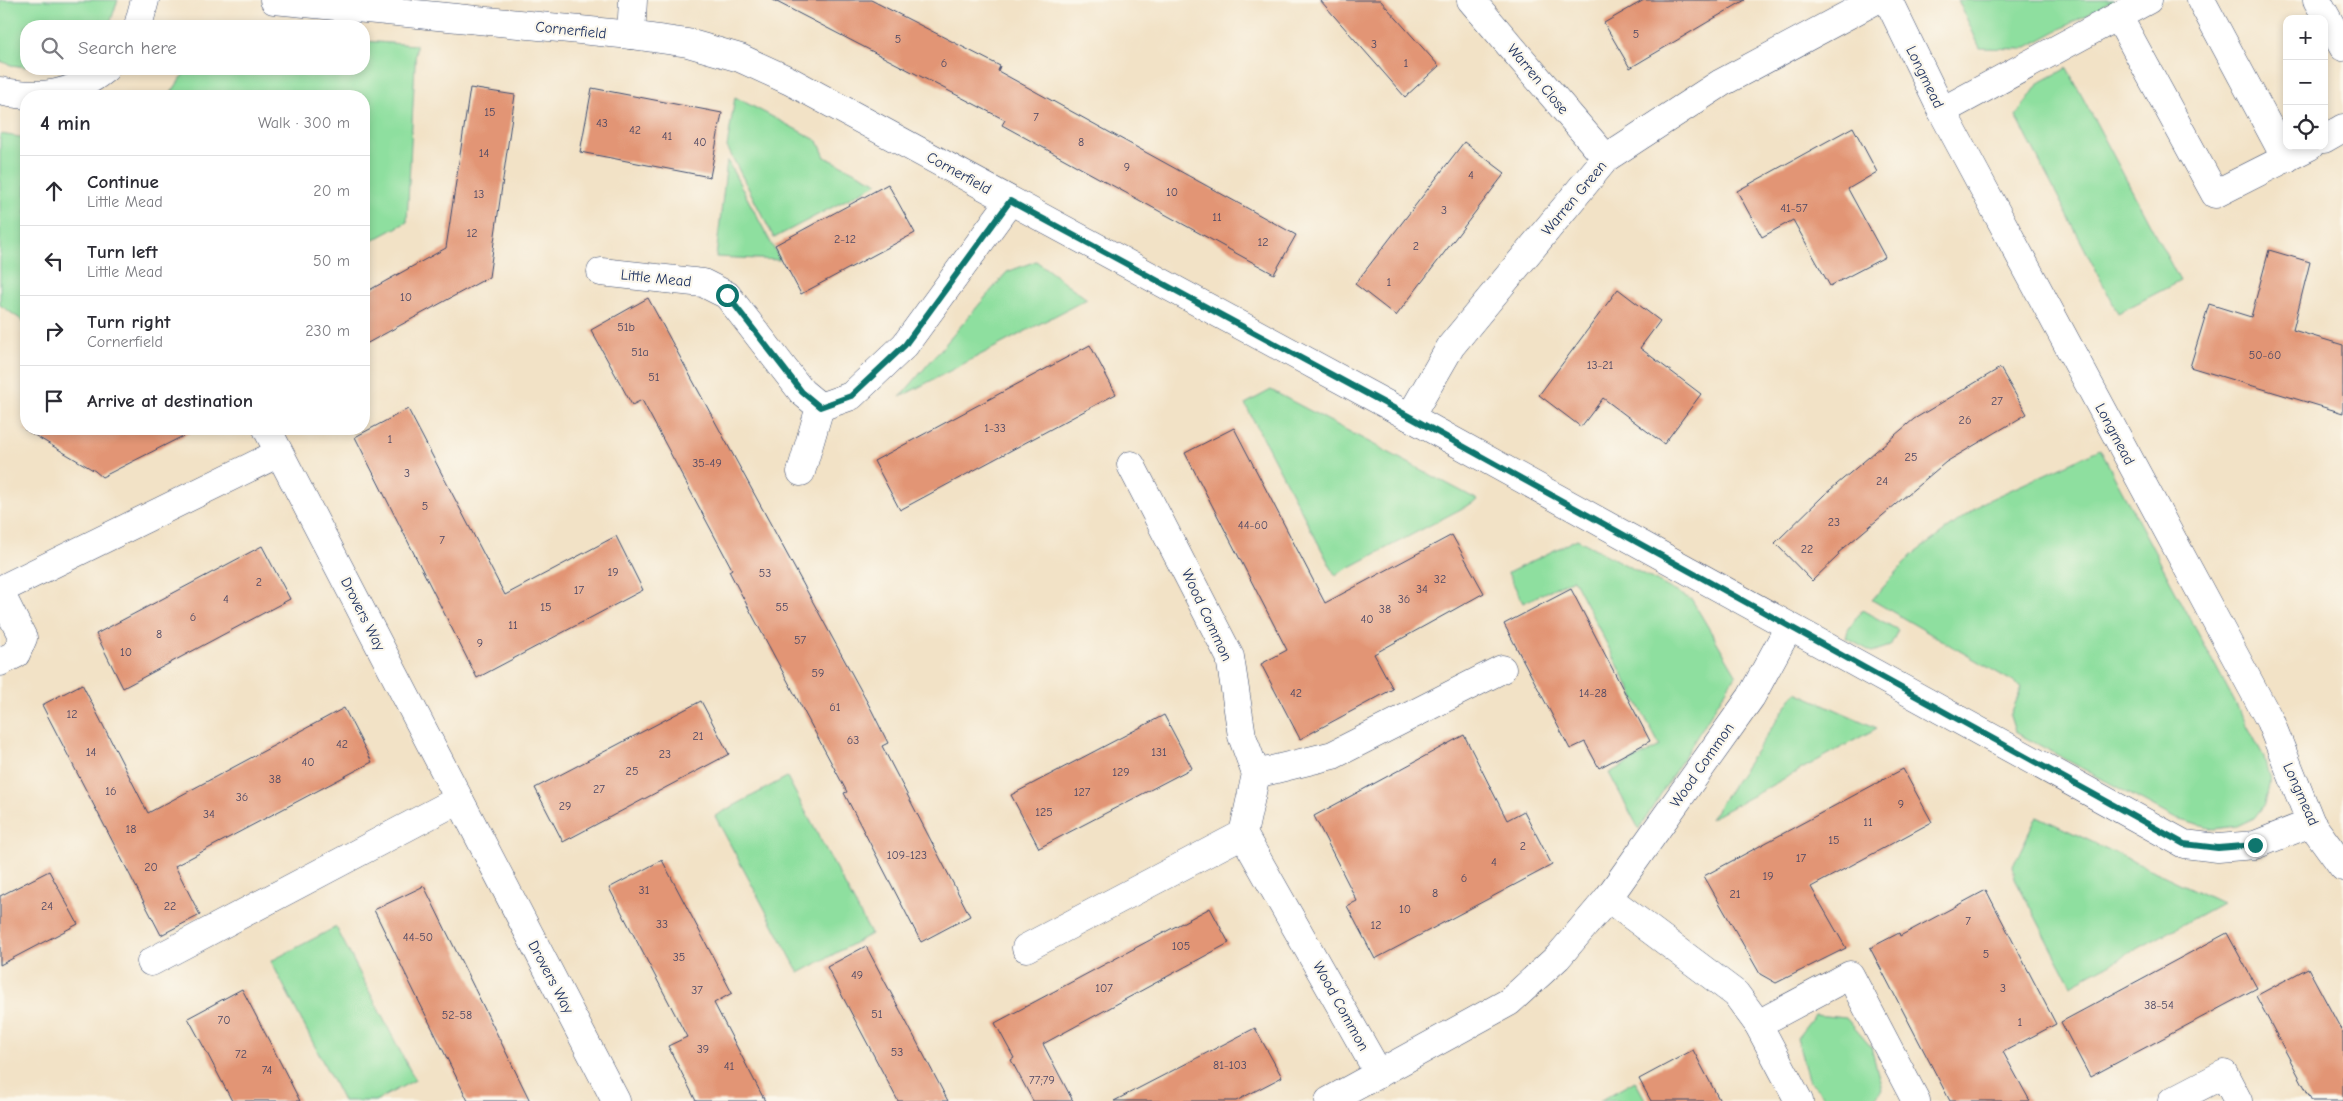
<!DOCTYPE html>
<html lang="en">
<head>
<meta charset="utf-8">
<style>
	:root { --surface:#fff; --page:#f7f7f7; --text:#2b2b33; --muted:#7c7c81; --line:#e1e1e2 }
	body { margin:0; font-family:"Comic Neue",sans-serif; background:var(--page); color:var(--text) }
	.controls { position:absolute; right:15px; top:15px; display:grid; overflow:hidden; border-radius:10px; box-shadow:0 2px 8px #0003 }
	.controls button { width:45px; height:45px; display:grid; place-items:center; padding:0; border:0; border-bottom:1px solid var(--line); background:var(--surface); color:var(--text); font:25px sans-serif }
	.stop { position:absolute; width:15px; height:15px; margin:-11px; border:4px solid #0f766e; border-radius:50%; background:#fff }
	.stop.end { background:#0f766e; border-color:#fff; box-shadow:0 1px 5px #0008 }
	.list { margin:0; padding:0; list-style:none }
	h2 { display:flex; justify-content:space-between; align-items:center; height:65px; margin:0; padding:0 20px; font-size:21px }
	h2 small { font-size:16px; font-weight:400; color:var(--muted) }
	.list li { display:grid; grid-template-columns:32px 1fr auto; gap:15px; align-items:center; box-sizing:border-box; height:70px; padding:0 20px; border-top:1px solid var(--line) }
	.list b { display:block; font-size:19px; white-space:nowrap }
	.list p { margin:0; font-size:16px; white-space:nowrap; color:var(--muted) }
	.list em { font-size:16px; font-style:normal; color:var(--muted) }
	.icon { flex:none; width:28px; height:28px; fill:none; stroke:currentColor; stroke-width:2; stroke-linecap:round; stroke-linejoin:round }
	.map { position:relative; flex:none; width:2343px; height:1101px; overflow:hidden }
	.search { position:absolute; background:var(--surface); box-shadow:0 2px 8px #0003; left:20px; top:20px; width:350px; height:55px; display:flex; align-items:center; gap:12px; box-sizing:border-box; padding:0 18px; border-radius:20px; color:var(--muted); font-size:19px }
	.panel { position:absolute; background:var(--surface); box-shadow:0 2px 8px #0003; left:20px; top:90px; width:350px; height:345px; border-radius:20px }
	.map>svg:first-child { display:block }
</style>
</head>
<body>
<div class="map">
<svg width="2343" height="1101" viewBox="0 0 2343 1101">
	<rect width="100%" height="100%" fill="#fbf7ec"/>
	<filter id="ink" filterUnits="userSpaceOnUse"><feTurbulence type="fractalNoise" baseFrequency=".02" numOctaves="2"/><feDisplacementMap in="SourceGraphic" scale="10" xChannelSelector="R" yChannelSelector="G"/><feConvolveMatrix kernelMatrix="1 2 1 2 8 2 1 2 1" color-interpolation-filters="sRGB"/></filter>
	<filter id="wash" filterUnits="userSpaceOnUse"><feTurbulence type="fractalNoise" baseFrequency=".0096" numOctaves="4" result="noise"/><feDisplacementMap in="SourceGraphic" scale="20" xChannelSelector="R" yChannelSelector="G"/><feGaussianBlur stdDeviation="1.12" result="paint"/><feColorMatrix in="noise" values="0 0 0 0 0 0 0 0 0 0 0 0 0 0 0 0 0 1.4 0 .05"/><feComposite in="paint" operator="in"/></filter>
	<g filter="url(#wash)">
		<rect width="100%" height="100%" fill="#f2e2c6"/>
		<g fill="#8edf9f" stroke="#54877e">
			<path d="M0 0H118L111 20 107 26H26V67L11 65 0 61Z"/>
			<path d="M1958 0H2114L2023 49 1980 48Z"/>
			<path d="M364 41 416 45 407 222 364 245V96H169L187 69H364Z"/>
			<path d="M2067 68 2180 281 2118 313 2016 116 2039 83Z"/>
			<path d="M735 97 818 141 825 157 878 183 774 238 727 147Z"/>
			<path d="M0 134 26 138V323L0 305Z"/>
			<path d="M727 160 780 260 716 257Z"/>
			<path d="M1036 261 1087 299 900 397 1007 272Z"/>
			<path d="M1271 390 1478 500 1335 575 1245 404Z"/>
			<path d="M2100 449 2264 757 2270 781 2265 804 2254 818 2237 826 2213 829 2176 819 2015 732 2010 716 2022 687 1872 600 1912 555 1984 502Z"/>
			<path d="M1577 539 1692 600 1736 674 1639 829 1609 773 1660 746 1573 579 1523 603 1508 573Z"/>
			<path d="M1862 610 1898 630 1890 646 1872 652 1846 638 1848 630Z"/>
			<path d="M1796 692 1877 728 1710 819Z"/>
			<path d="M787 777 871 934 799 973 715 816Z"/>
			<path d="M2037 816 2222 903 2071 985 2015 878 2013 866Z"/>
			<path d="M336 927 415 1080 375 1101H343L271 961Z"/>
			<path d="M1815 1015 1846 1018 1871 1047 1882 1089 1873 1101H1829L1808 1080 1797 1038Z"/>
			<path d="M1635 1081 1646 1101H1599Z"/>
		</g>
		<g id="blocks">
			<g fill="#e29575">
				<path d="M773 0H871L1000 66 998 71 1296 235 1274 274 1002 125 1005 120Z"/>
				<path d="M1320 0H1380L1439 66 1405 97Z"/>
				<path d="M1644 0H1745L1630 68 1604 23Z"/>
				<path d="M470 88 515 95 489 277 364 345V293L446 248Z"/>
				<path d="M592 88 722 113 710 177 580 152Z"/>
				<path d="M1853 127 1877 172 1848 189 1885 257 1830 286 1793 220 1762 237 1737 191Z"/>
				<path d="M1464 142 1505 173 1396 316 1355 284Z"/>
				<path d="M888 184 915 233 801 294 775 245Z"/>
				<path d="M2269 250 2310 262 2293 330 2343 345V413L2190 367 2209 304 2251 317Z"/>
				<path d="M1618 289 1660 321 1640 348 1701 394 1664 444 1603 398 1581 427 1539 395Z"/>
				<path d="M648 298 871 709 888 743 882 746 970 916 921 942 844 793 847 792 747 605 729 571 732 569 642 400 632 405 591 330Z"/>
				<path d="M1090 345 1116 394 900 510 874 461Z"/>
				<path d="M2000 368 2027 414 1946 462 1838 553 1839 555 1812 581 1775 543 1824 495 1914 419Z"/>
				<path d="M408 409 505 595 616 536 643 590 477 678 355 437Z"/>
				<path d="M1234 428 1325 603 1452 535 1484 593 1374 654 1393 689 1300 739 1261 664 1287 650 1185 453Z"/>
				<path d="M24 429H197L102 477 95 471Z"/>
				<path d="M262 546 290 599 123 688 96 634Z"/>
				<path d="M1571 589 1650 741 1599 768 1585 742 1570 749 1504 624Z"/>
				<path d="M82 684 148 813 344 708 372 762 175 866 200 915 161 935 42 705Z"/>
				<path d="M701 701 729 754 563 842 535 788Z"/>
				<path d="M1164 715 1192 768 1039 848 1011 795Z"/>
				<path d="M1464 735 1507 820 1524 811 1552 865 1375 959 1347 906 1357 901 1314 816Z"/>
				<path d="M1903 769 1932 822 1811 887 1846 948 1776 983 1760 974 1704 876Z"/>
				<path d="M662 860 732 993 714 1003 765 1101H696L668 1046 687 1037 609 888Z"/>
				<path d="M49 871 78 924 0 965V896Z"/>
				<path d="M424 886 462 963 530 1101H468L374 910Z"/>
				<path d="M1986 890 2056 1024 2003 1052 2030 1101H1950L1870 948 1899 933 1900 936Z"/>
				<path d="M1210 908 1229 943 1043 1044 1073 1101H1033L1011 1060 1014 1058 995 1023Z"/>
				<path d="M2227 933 2257 988 2090 1077 2061 1022Z"/>
				<path d="M866 946 927 1061 948 1101H898L847 1005 827 967Z"/>
				<path d="M2308 968 2343 1033V1101H2312L2256 996Z"/>
				<path d="M242 989 277 1056 300 1101H232L206 1051 188 1018Z"/>
				<path d="M1255 1028 1282 1077 1236 1101H1114Z"/>
				<path d="M1693 1050 1720 1101H1651L1639 1079Z"/>
			</g>
		</g>
	</g>
	<g filter="url(#ink)">
		<use href="#blocks" fill-opacity="0" stroke="#3b4a6e" stroke-width="1"/>
		<g fill="none" stroke-linecap="round" stroke-linejoin="round">
			<g stroke="#3b4a6e" stroke-width="29">
				<g id="minor">
					<path d="M274 0 631 35 688 43 740 58 790 81 1410 417 2184 844 2218 848 2255 845 2311 823"/>
					<path d="M1471 0 1606 158"/>
					<path d="M1888 0 1942 111 2270 721 2311 823 2343 867"/>
					<path d="M2201 0 2286 159"/>
					<path d="M2317 0 2343 47"/>
					<path d="M2118 16 2215 194 2310 146"/>
					<path d="M138 26 145 0"/>
					<path d="M631 35 633 0"/>
					<path d="M0 91C40 100 73 95 105 69"/>
					<path d="M1942 111 2148 0"/>
					<path d="M2324 139 2343 128"/>
					<path d="M601 272 703 283 727 295 802 392 820 407 851 396 905 345 1010 201"/>
					<path d="M1410 417 1451 346 1606 158 1721 83 1876 0"/>
					<path d="M267 429 616 1101"/>
					<path d="M1131 465 1230 657 1242 736 1256 774 1243 834 1379 1074"/>
					<path d="M801 472 820 407"/>
					<path d="M0 590 279 453"/>
					<path d="M0 592 23 638 16 654 0 662"/>
					<path d="M1256 774 1333 755 1502 669"/>
					<path d="M1608 898 1736 994 1758 1024"/>
					<path d="M1026 948 1243 834"/>
					<path d="M151 962 458 800"/>
					<path d="M1329 1101 1509 1002 1558 957 1608 898 1751 697 1789 627"/>
					<path d="M1799 1101 1758 1024 1850 975 1916 1101"/>
					<path d="M2172 1101 2224 1074 2238 1101"/>
				</g>
			</g>
			<use href="#minor" stroke="#fff" stroke-width="28"/>
		</g>
	</g>
	<g fill="none" stroke-linecap="round" stroke-linejoin="round" filter="url(#ink)">
		<path stroke="#0f766e" stroke-width="6" d="M727 295 802 392 820 407 851 396 905 345 1010 201 1410 417 2184 844 2218 848 2255 845"/>
	</g>
	<g text-anchor="middle" stroke-width="4.5" stroke-linejoin="round" paint-order="stroke">
		<g font-size="12" fill="#4d4864">
			<text x="1636" y="38">5</text>
			<text x="898" y="43">5</text>
			<text x="1374" y="48">3</text>
			<text x="944" y="67">6</text>
			<text x="1406" y="67">1</text>
			<text x="490" y="116">15</text>
			<text x="1036" y="121">7</text>
			<text x="602" y="127">43</text>
			<text x="635" y="134">42</text>
			<text x="667" y="140">41</text>
			<text x="700" y="146">40</text>
			<text x="1081" y="146">8</text>
			<text x="484" y="157">14</text>
			<text x="1127" y="171">9</text>
			<text x="1471" y="179">4</text>
			<text x="1172" y="196">10</text>
			<text x="479" y="198">13</text>
			<text x="1794" y="212">41-57</text>
			<text x="1444" y="214">3</text>
			<text x="1217" y="221">11</text>
			<text x="472" y="237">12</text>
			<text x="845" y="243">2-12</text>
			<text x="1263" y="246">12</text>
			<text x="1416" y="250">2</text>
			<text x="1389" y="286">1</text>
			<text x="406" y="301">10</text>
			<text x="626" y="331">51b</text>
			<text x="640" y="356">51a</text>
			<text x="2265" y="359">50-60</text>
			<text x="1600" y="369">13-21</text>
			<text x="654" y="381">51</text>
			<text x="1997" y="405">27</text>
			<text x="1965" y="424">26</text>
			<text x="995" y="432">1-33</text>
			<text x="390" y="443">1</text>
			<text x="1911" y="461">25</text>
			<text x="707" y="467">35-49</text>
			<text x="407" y="477">3</text>
			<text x="1882" y="485">24</text>
			<text x="425" y="510">5</text>
			<text x="1834" y="526">23</text>
			<text x="1253" y="529">44-60</text>
			<text x="442" y="544">7</text>
			<text x="1807" y="553">22</text>
			<text x="613" y="576">19</text>
			<text x="765" y="577">53</text>
			<text x="1440" y="583">32</text>
			<text x="259" y="586">2</text>
			<text x="1422" y="593">34</text>
			<text x="579" y="594">17</text>
			<text x="226" y="603">4</text>
			<text x="1404" y="603">36</text>
			<text x="546" y="611">15</text>
			<text x="782" y="611">55</text>
			<text x="1385" y="613">38</text>
			<text x="193" y="621">6</text>
			<text x="1367" y="623">40</text>
			<text x="513" y="629">11</text>
			<text x="159" y="638">8</text>
			<text x="800" y="644">57</text>
			<text x="480" y="647">9</text>
			<text x="126" y="656">10</text>
			<text x="818" y="677">59</text>
			<text x="1296" y="697">42</text>
			<text x="1593" y="697">14-28</text>
			<text x="835" y="711">61</text>
			<text x="72" y="718">12</text>
			<text x="698" y="740">21</text>
			<text x="853" y="744">63</text>
			<text x="342" y="748">42</text>
			<text x="91" y="756">14</text>
			<text x="1159" y="756">131</text>
			<text x="665" y="758">23</text>
			<text x="308" y="766">40</text>
			<text x="632" y="775">25</text>
			<text x="1121" y="776">129</text>
			<text x="275" y="783">38</text>
			<text x="599" y="793">27</text>
			<text x="111" y="795">16</text>
			<text x="1082" y="796">127</text>
			<text x="242" y="801">36</text>
			<text x="1901" y="808">9</text>
			<text x="565" y="810">29</text>
			<text x="1044" y="816">125</text>
			<text x="209" y="818">34</text>
			<text x="1868" y="826">11</text>
			<text x="131" y="833">18</text>
			<text x="1834" y="844">15</text>
			<text x="1523" y="850">2</text>
			<text x="907" y="859">109-123</text>
			<text x="1801" y="862">17</text>
			<text x="1494" y="866">4</text>
			<text x="151" y="871">20</text>
			<text x="1768" y="880">19</text>
			<text x="1464" y="882">6</text>
			<text x="644" y="894">31</text>
			<text x="1435" y="897">8</text>
			<text x="1735" y="898">21</text>
			<text x="47" y="910">24</text>
			<text x="170" y="910">22</text>
			<text x="1405" y="913">10</text>
			<text x="1968" y="925">7</text>
			<text x="662" y="928">33</text>
			<text x="1376" y="929">12</text>
			<text x="418" y="941">44-50</text>
			<text x="1181" y="950">105</text>
			<text x="1986" y="958">5</text>
			<text x="679" y="961">35</text>
			<text x="857" y="979">49</text>
			<text x="1104" y="992">107</text>
			<text x="2003" y="992">3</text>
			<text x="697" y="994">37</text>
			<text x="2159" y="1009">38-54</text>
			<text x="877" y="1018">51</text>
			<text x="457" y="1019">52-58</text>
			<text x="224" y="1024">70</text>
			<text x="2020" y="1026">1</text>
			<text x="703" y="1053">39</text>
			<text x="897" y="1056">53</text>
			<text x="241" y="1058">72</text>
			<text x="1230" y="1069">81-103</text>
			<text x="729" y="1070">41</text>
			<text x="267" y="1074">74</text>
			<text x="1042" y="1084">77;79</text>
		</g>
		<g font-size="15" fill="#1b2f5e" stroke="#fbf7ec">
			<text transform="translate(571 30) rotate(6)" y="5">Cornerfield</text>
			<text transform="translate(1925 77) rotate(64)" y="5">Longmead</text>
			<text transform="translate(1538 79) rotate(50)" y="5">Warren Close</text>
			<text transform="translate(959 173) rotate(29)" y="5">Cornerfield</text>
			<text transform="translate(1574 198) rotate(-50)" y="5">Warren Green</text>
			<text transform="translate(656 278) rotate(6)" y="5">Little Mead</text>
			<text transform="translate(2115 434) rotate(62)" y="5">Longmead</text>
			<text transform="translate(363 614) rotate(63)" y="5">Drovers Way</text>
			<text transform="translate(1207 615) rotate(65)" y="5">Wood Common</text>
			<text transform="translate(1702 765) rotate(-55)" y="5">Wood Common</text>
			<text transform="translate(2301 794) rotate(66)" y="5">Longmead</text>
			<text transform="translate(551 977) rotate(62)" y="5">Drovers Way</text>
			<text transform="translate(1341 1006) rotate(61)" y="5">Wood Common</text>
		</g>
	</g>
</svg>
<div class="controls">
<button>+</button>
<button>−</button>
<button><svg class="icon" aria-label="locate" viewBox="0 0 24 24"><circle cx="12" cy="12" r="6"/><path d="M12 2v4M12 18v4M2 12h4M18 12h4"/></svg></button>
</div>
<div class="stop" style="left:727px;top:295px"></div>
<div class="stop end" style="left:2255px;top:845px"></div>
<div class="search"><svg class="icon" aria-label="search" viewBox="0 0 24 24"><circle cx="10" cy="10" r="6"/><path d="M15 15l6 6"/></svg>Search here</div>
<section class="panel">
<h2>4 min<small>Walk · 300 m</small></h2>
<ul class="list">
<li><svg class="icon" aria-label="ahead" viewBox="0 0 24 24"><path d="M12 20V5M6 11l6-6 6 6"/></svg><div><b>Continue</b><p>Little Mead</p></div><em>20 m</em></li>
<li><svg class="icon" aria-label="left" viewBox="0 0 24 24"><path d="M17 20v-9H6M10 6l-5 5 5 5"/></svg><div><b>Turn left</b><p>Little Mead</p></div><em>50 m</em></li>
<li><svg class="icon" aria-label="right" viewBox="0 0 24 24"><path d="M7 20v-9h11M14 6l5 5-5 5"/></svg><div><b>Turn right</b><p>Cornerfield</p></div><em>230 m</em></li>
<li><svg class="icon" aria-label="arrive" viewBox="0 0 24 24"><path d="M6 21V4h12l-3 4 3 4H6"/></svg><div><b>Arrive at destination</b></div></li>
</ul>
</section>
</div>
</body>
</html>
